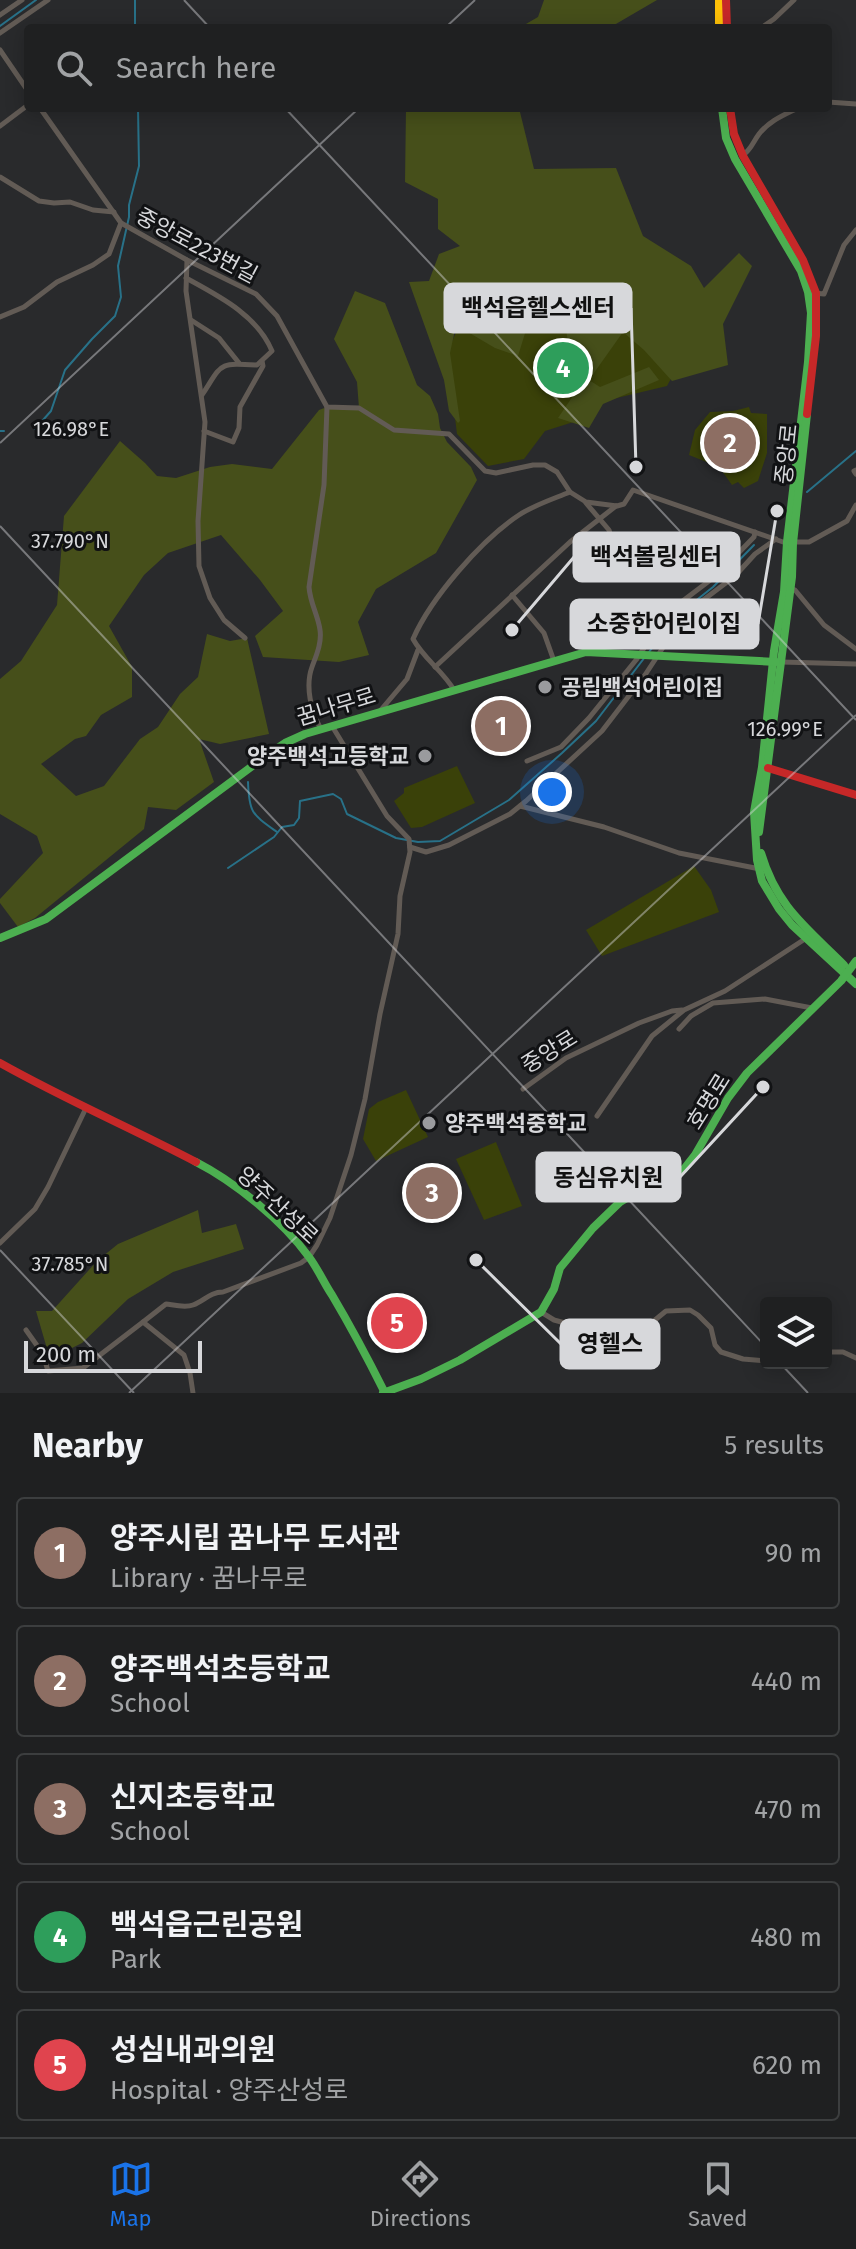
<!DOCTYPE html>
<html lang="en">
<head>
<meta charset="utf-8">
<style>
	:root { --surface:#1f2021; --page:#2c2d2e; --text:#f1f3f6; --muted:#a1a3a5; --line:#3c3e3f; --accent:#1a73e8 }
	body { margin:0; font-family:"Fira Sans","Noto Sans KR",sans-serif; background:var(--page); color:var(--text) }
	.controls { position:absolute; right:24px; bottom:24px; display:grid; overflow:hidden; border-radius:8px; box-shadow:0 4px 20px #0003 }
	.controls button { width:72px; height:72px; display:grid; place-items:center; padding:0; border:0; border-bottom:2px solid var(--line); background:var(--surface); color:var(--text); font:40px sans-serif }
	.scale { position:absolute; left:24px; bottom:20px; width:178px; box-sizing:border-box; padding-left:8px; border:4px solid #d7d8db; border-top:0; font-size:22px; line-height:28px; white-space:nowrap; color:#d7d8db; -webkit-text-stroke:6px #111214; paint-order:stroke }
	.you { position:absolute; left:552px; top:792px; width:28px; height:28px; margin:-20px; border:6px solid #fff; border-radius:50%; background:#1a73e8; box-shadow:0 0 0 12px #1a73e833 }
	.badge { display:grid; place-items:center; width:52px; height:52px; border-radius:50%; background:var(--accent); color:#fff; font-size:26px; font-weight:700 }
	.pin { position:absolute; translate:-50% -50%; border:4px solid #fff; box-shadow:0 2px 8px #0006 }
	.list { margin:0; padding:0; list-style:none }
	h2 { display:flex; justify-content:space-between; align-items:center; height:104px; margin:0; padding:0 32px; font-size:34px }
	h2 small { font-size:26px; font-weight:400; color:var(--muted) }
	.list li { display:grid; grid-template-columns:52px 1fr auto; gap:24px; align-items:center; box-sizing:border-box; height:112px; margin:0 16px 16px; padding:0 16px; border:2px solid var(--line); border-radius:8px }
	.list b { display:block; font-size:30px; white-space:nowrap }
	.list p { margin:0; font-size:26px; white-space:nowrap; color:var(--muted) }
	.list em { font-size:26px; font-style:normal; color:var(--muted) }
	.icon { flex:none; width:44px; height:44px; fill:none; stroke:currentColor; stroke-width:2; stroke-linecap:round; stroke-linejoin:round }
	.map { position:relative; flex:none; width:856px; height:1393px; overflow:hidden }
	.search { position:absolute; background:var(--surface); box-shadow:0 4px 20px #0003; left:24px; right:24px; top:24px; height:88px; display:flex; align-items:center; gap:20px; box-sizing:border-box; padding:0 28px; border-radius:8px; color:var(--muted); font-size:30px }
	.sheet { height:744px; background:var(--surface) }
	nav { display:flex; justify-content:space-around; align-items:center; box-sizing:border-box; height:112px; border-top:2px solid var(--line); background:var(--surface); font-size:22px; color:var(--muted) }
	nav a { display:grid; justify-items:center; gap:4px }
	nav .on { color:var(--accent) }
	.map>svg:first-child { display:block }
</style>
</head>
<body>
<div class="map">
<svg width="856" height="1393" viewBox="0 0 856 1393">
	<rect width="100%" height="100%" fill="#292a2c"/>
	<g fill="#3a4109">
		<path d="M553 277 710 306 667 386 604 401 583 419 545 431 524 459 488 466 457 434 447 353 457 330 475 324Z"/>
		<path d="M749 407 751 413 767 414V453L758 481 744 488 738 482 732 485 719 467 689 455 695 430 710 412 733 411Z"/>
		<path d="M457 766 475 803 422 827 411 828 394 801 404 793V788Z"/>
		<path d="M694 866 711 890 719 912 602 956 586 930Z"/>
		<path d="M406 1090 428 1137 376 1161 363 1139 369 1109 378 1102Z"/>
		<path d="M496 1142 522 1206 484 1220 456 1159Z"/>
	</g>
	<g fill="#464f1a">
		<path d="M544 0H657L609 28H519L538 17Z"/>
		<path d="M406 108H519L534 169 616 168 643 236 691 266 704 288 739 253 752 266 723 324 728 365 672 381 644 350 623 332 589 380 600 387 649 367 659 380 603 404 589 428 558 418 575 393 566 329 531 314 518 356 495 348 456 325 450 353 460 421 458 423 449 411 444 380 409 282 429 281 439 254 460 246 438 229V199L405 182Z"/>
		<path d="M355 291 385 303 417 385 430 396 438 414 440 428 447 442 471 467 477 480 436 553 376 589 358 622 369 655 339 662 263 657 255 636 283 611 260 580 221 535 168 553 144 575 109 626 132 667V697L101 715 86 736 75 739 41 764 76 796 104 786 140 739 158 727 180 694 198 677 207 634 230 641 247 638 269 734 220 744 199 739 214 782 176 810 148 807 144 829 35 918 18 927 0 903V899L43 853 37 836 0 814V679L21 661 57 605 64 516 120 441 145 463 157 476 176 478 210 467 232 464 272 469 319 410 327 407 359 408 357 382 334 339Z"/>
		<path d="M198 1210 202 1233 236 1224 244 1249 173 1272 128 1299 82 1343 50 1359 36 1311H52L97 1261 118 1244Z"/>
	</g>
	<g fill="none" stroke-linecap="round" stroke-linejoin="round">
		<g stroke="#287188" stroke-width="2">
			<path d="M0 26 36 0"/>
			<path d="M135 28V0"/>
			<path d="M35 429 51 411 65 370 92 339 115 316 121 297 118 266 129 217V205L139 166 138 108"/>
			<path d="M0 431H4"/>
			<path d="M807 492 856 451"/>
			<path d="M649 652 679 614 713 587 754 545"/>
			<path d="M248 782C249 813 252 814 277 832"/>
			<path d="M228 868 274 837 282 827 294 825 299 818 300 801 333 794 341 799 347 814 396 838 418 842 440 841 509 800 562 753 596 721 645 657"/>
		</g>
		<g stroke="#625b55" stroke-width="5">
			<path d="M0 15 22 0"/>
			<path d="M761 28 774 19 794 0"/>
			<path d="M0 33 48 0"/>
			<path d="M0 50 28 91"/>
			<path d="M828 102 856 104"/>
			<path d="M40 108 121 223 187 260 256 294 277 316 327 407 359 408 394 430 449 434 485 471 496 473 533 465H545L557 472 570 492 586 502 617 506 624 504 633 490 783 542H809L847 521 856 505"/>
			<path d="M0 126 28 105"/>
			<path d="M743 155C751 150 753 142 759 134 769 121 784 115 798 108"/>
			<path d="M0 177 39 201 54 203 70 202 93 210 114 212"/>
			<path d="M187 260 186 291 205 422 198 521 199 566 210 598 224 620 245 638"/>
			<path d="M186 278C219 296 257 315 272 351L257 365C217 363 223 363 202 395"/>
			<path d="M814 293 824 294 844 245 856 230"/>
			<path d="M0 317 24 307 57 282 93 265 109 254 121 223"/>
			<path d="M191 320 219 338 239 363"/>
			<path d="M204 431 233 442 239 428 240 407 263 366 262 361"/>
			<path d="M856 470 854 471 856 474"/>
			<path d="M586 503 609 530 616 555"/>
			<path d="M790 588 795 590 824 625 856 649"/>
			<path d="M512 595 544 633 554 661"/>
			<path d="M781 662 856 664"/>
			<path d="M435 667 570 542 616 506"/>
			<path d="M454 690C443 671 424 659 413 639 431 598 481 540 519 515 534 505 553 499 570 492"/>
			<path d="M380 711 407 679 418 650"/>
			<path d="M321 729C311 712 305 686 312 667 316 656 322 643 320 630 318 615 310 603 309 587L324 485 327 407"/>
			<path d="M527 761 561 747 589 718 636 660 660 624 676 606 717 575 754 537 755 532"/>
			<path d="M520 806 604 827 679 853 760 869"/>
			<path d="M410 847 426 852 449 845 510 814 526 801 602 731 645 675 679 623 698 604 735 576 755 554 776 539"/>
			<path d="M679 1029 691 1016 713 1003 765 999 812 1008"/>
			<path d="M523 1089 566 1058 639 1023 672 1011 682 1010"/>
			<path d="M597 1116 652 1036 684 1010 725 991 808 937"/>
			<path d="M0 1243 35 1209 48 1187 86 1108"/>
			<path d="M541 1312 554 1320 576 1326 609 1340 620 1341 633 1338 666 1311 690 1310 698 1315 711 1328 715 1345 721 1352 743 1359 766 1361"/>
			<path d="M26 1330 43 1354 48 1371 83 1368 143 1322"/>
			<path d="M826 1352H843L856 1358"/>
			<path d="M193 1393 190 1373 184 1355 143 1322 166 1304C174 1305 185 1308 193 1305 204 1301 210 1292 223 1292L301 1263 309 1257 317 1245 330 1218 351 1155 365 1099 380 1014 398 934 400 896 410 852 409 839 387 816 332 726"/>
		</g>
		<g stroke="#4caf50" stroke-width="8">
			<path d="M722 108 726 138 735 159 801 271 808 292 811 313 808 362 787 542 784 592 774 651 762 767 754 812 757 860 762 881 779 909 792 925 856 984"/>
			<path d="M759 832 792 577 793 543 807 414"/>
			<path d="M761 853C777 907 806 927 844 965"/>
			<path d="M0 938 46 919 270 753 285 743 305 734 586 652 776 662"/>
			<path d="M196 1162C235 1182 283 1221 309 1257 318 1269 324 1283 332 1295 351 1327 368 1359 385 1393"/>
			<path d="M383 1393 421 1379 460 1360 541 1312 554 1289 560 1268 593 1228 620 1202 630 1196 659 1186 684 1169 695 1155 728 1098 747 1073 841 981 856 961"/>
		</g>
		<path stroke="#ffc107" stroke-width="8" d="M719 0V28"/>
		<g stroke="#c62828" stroke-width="8">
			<path d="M726 0 727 28"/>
			<path d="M730 108 734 134 743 156 803 260 816 293V336L807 414"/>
			<path d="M768 768 856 795"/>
			<path d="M0 1063C64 1099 131 1128 196 1162"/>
		</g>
	</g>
	<path fill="none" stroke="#d7d8db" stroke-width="2" stroke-opacity="0.45" d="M184 0 210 28M445 28 475 0M285 108 856 720M0 443 359 108M0 526 766 1347M0 1250 134 1393M780 1363 808 1393M129 1393 856 715"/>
	<g fill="#9a9b9e" stroke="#111214" stroke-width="3">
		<circle cx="545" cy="687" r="8"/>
		<circle cx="425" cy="756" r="8"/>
		<circle cx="429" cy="1123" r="8"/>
	</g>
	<g text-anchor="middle" stroke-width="6" stroke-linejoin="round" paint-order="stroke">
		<g font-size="22" fill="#d7d8db" stroke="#111214">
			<text transform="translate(197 245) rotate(28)" y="8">중앙로223번길</text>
			<text transform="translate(786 454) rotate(-84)" y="8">중앙로</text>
			<text transform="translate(336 706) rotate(-17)" y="8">꿈나무로</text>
			<text transform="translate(549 1051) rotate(-32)" y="8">중앙로</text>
			<text transform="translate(708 1101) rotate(-58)" y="8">호명로</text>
			<text transform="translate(278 1205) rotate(43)" y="8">양주산성로</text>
		</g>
		<g font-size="22" font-weight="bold" fill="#d7d8db" stroke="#111214" text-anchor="start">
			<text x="561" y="695">공립백석어린이집</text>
			<text x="409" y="764" text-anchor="end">양주백석고등학교</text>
			<text x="445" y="1131">양주백석중학교</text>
		</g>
	</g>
	<g font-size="20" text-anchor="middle" fill="#d7d8db" stroke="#111214" stroke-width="6" stroke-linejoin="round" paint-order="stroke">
		<text x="71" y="436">126.98°E</text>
		<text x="70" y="548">37.790°N</text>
		<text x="785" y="736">126.99°E</text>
		<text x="70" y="1271">37.785°N</text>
	</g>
	<path fill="none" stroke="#d7d8db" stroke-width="3" d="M636 467L631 308M512 630L574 557M777 511L758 624M763 1087L680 1177M476 1260L561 1344"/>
	<g fill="#d7d8db" stroke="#111214" stroke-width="3">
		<circle cx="636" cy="467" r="8"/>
		<circle cx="512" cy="630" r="8"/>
		<circle cx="777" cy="511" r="8"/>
		<circle cx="763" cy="1087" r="8"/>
		<circle cx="476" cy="1260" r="8"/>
	</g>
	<g fill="#d7d8db" stroke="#d7d8db" stroke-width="3">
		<rect x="445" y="284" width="186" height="48" rx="8"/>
		<rect x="574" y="533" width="165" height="48" rx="8"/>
		<rect x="571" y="600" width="187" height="48" rx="8"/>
		<rect x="537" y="1153" width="143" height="48" rx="8"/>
		<rect x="561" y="1320" width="98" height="48" rx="8"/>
	</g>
	<g font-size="24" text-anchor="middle" font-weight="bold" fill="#111">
		<text x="538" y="316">백석읍헬스센터</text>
		<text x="656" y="565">백석볼링센터</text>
		<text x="664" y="632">소중한어린이집</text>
		<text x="608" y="1186">동심유치원</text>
		<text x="610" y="1352">영헬스</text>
	</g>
</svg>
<div class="controls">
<button><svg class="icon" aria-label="layers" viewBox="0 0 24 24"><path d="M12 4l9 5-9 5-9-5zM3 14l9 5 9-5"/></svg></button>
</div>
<div class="scale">200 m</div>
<div class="you"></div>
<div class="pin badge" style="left:501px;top:726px;background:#8d6e63">1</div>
<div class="pin badge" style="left:730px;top:443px;background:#8d6e63">2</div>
<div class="pin badge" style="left:432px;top:1193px;background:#8d6e63">3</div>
<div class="pin badge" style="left:563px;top:368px;background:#2e9e5b">4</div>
<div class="pin badge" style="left:397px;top:1323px;background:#e0444e">5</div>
<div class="search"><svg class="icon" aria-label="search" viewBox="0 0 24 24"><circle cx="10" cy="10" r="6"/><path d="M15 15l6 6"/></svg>Search here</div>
</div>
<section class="sheet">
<h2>Nearby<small>5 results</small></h2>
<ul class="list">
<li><span class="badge" style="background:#8d6e63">1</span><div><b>양주시립 꿈나무 도서관</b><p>Library · 꿈나무로</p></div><em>90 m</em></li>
<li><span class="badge" style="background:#8d6e63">2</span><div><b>양주백석초등학교</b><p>School</p></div><em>440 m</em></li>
<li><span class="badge" style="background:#8d6e63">3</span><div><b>신지초등학교</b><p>School</p></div><em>470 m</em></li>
<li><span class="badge" style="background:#2e9e5b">4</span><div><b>백석읍근린공원</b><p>Park</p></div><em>480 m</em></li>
<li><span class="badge" style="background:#e0444e">5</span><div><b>성심내과의원</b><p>Hospital · 양주산성로</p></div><em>620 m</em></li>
</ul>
</section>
<nav>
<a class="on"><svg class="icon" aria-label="map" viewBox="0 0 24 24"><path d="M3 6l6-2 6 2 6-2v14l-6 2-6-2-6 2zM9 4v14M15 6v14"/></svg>Map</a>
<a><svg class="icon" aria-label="directions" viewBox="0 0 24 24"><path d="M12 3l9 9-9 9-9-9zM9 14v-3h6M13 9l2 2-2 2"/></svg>Directions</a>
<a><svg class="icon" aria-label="saved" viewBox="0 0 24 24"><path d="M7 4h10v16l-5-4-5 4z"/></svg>Saved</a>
</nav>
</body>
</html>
